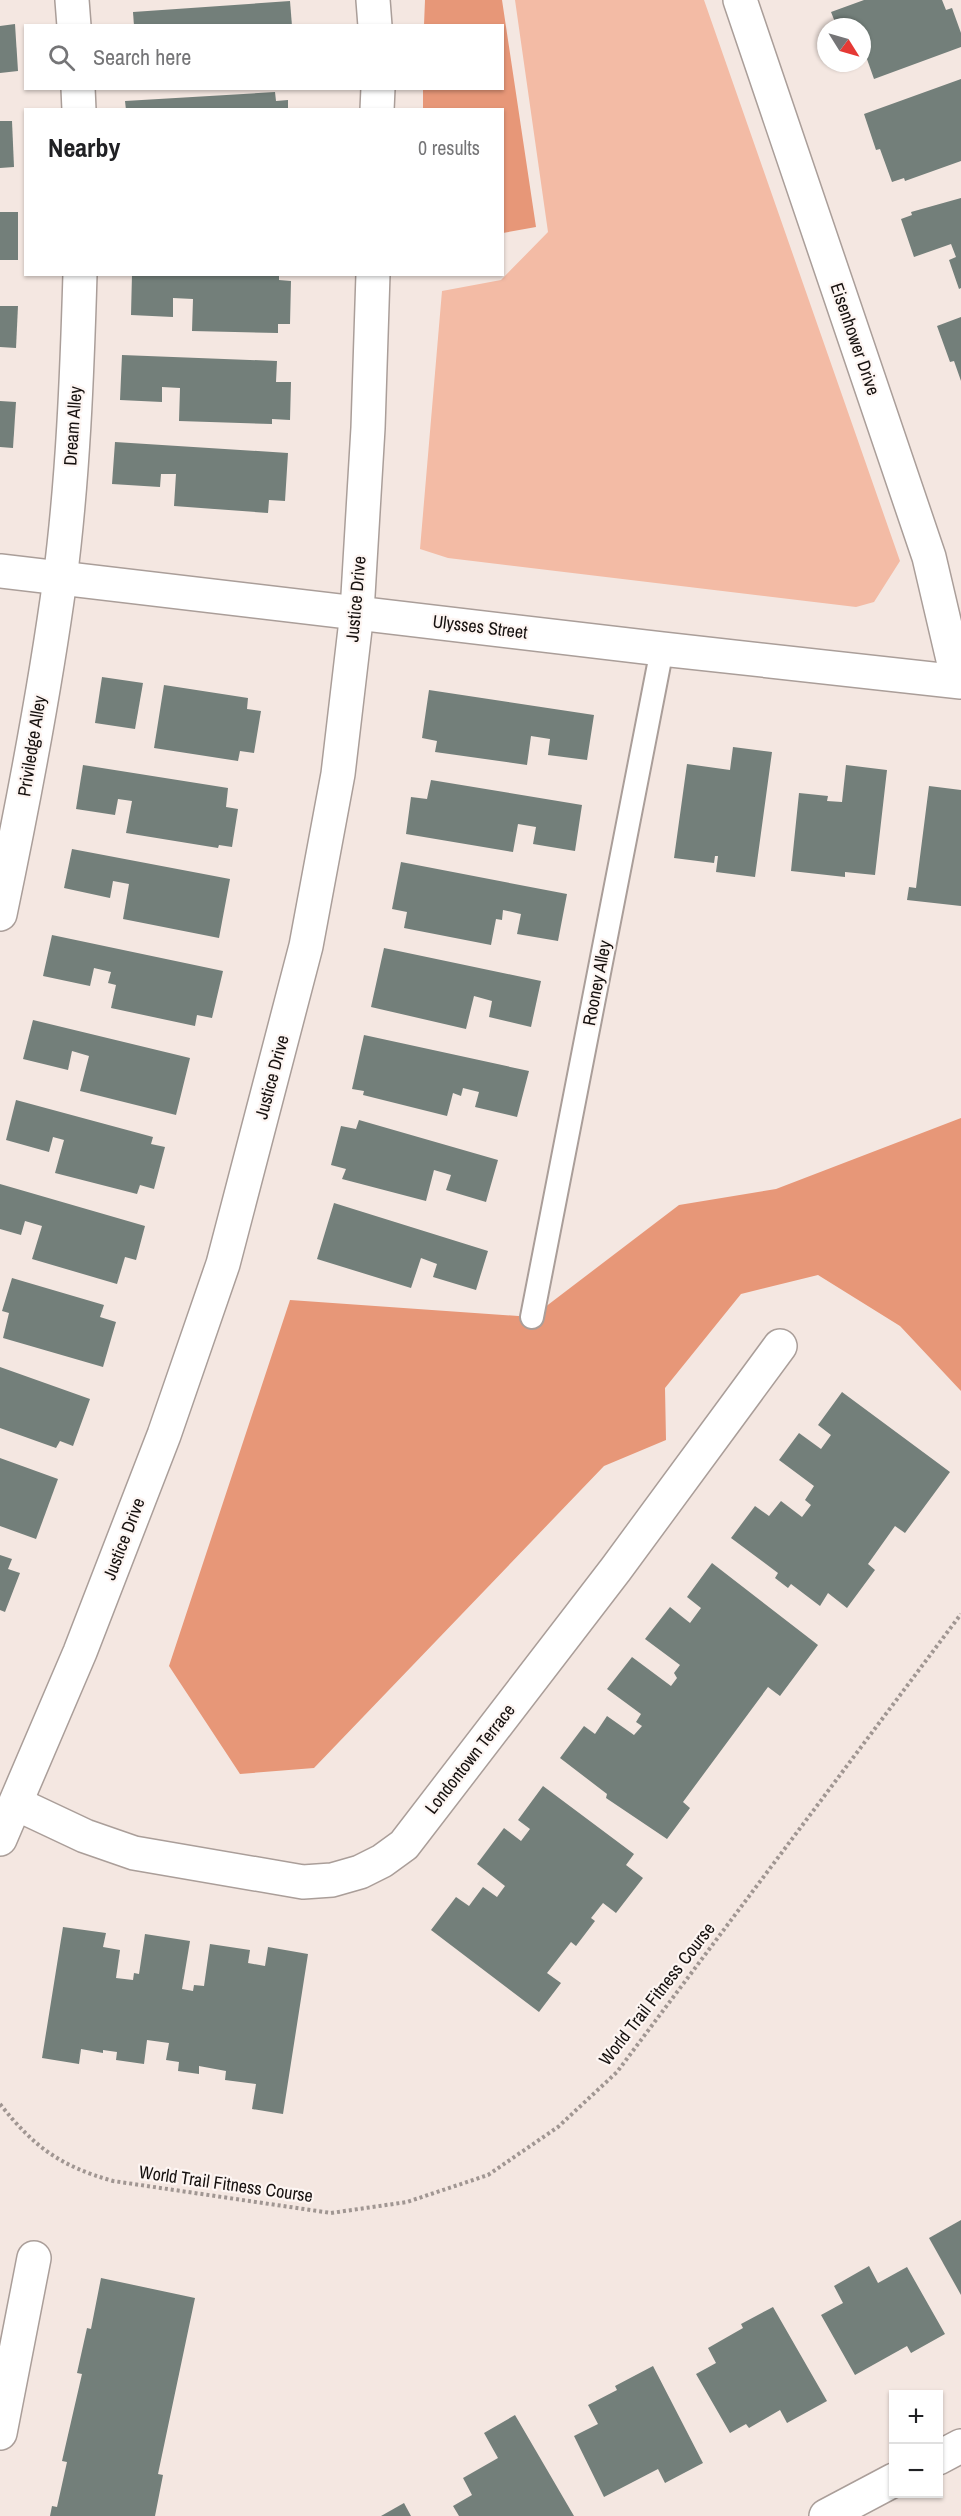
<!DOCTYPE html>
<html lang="en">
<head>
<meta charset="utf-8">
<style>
	:root { --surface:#fff; --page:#f6f6f6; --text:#202124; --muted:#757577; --line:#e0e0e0 }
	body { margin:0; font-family:"Archivo Narrow",sans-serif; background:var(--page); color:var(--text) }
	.controls { position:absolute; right:18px; bottom:18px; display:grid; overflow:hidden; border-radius:0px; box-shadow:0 2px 4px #0004 }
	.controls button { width:54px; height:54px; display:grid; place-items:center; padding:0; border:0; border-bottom:2px solid var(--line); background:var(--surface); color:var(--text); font:30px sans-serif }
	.compass { position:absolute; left:817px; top:18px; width:54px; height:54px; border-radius:50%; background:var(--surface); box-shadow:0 2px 4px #0004; rotate:127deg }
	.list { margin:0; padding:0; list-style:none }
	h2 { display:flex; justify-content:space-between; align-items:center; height:78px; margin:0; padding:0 24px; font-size:26px }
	h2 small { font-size:20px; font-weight:400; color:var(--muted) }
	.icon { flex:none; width:33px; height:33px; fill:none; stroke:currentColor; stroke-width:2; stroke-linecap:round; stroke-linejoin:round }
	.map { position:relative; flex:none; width:961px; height:2516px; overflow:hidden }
	.search { position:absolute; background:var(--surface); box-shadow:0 2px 4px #0004; left:24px; top:24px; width:480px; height:66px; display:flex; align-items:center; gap:15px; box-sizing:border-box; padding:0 21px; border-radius:0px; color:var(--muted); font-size:22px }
	.panel { position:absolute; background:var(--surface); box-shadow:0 2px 4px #0004; left:24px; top:108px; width:480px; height:168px; border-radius:0px }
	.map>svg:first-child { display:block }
</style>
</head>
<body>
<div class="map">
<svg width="961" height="2516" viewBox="0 0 961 2516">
	<rect width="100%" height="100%" fill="#f4e7e1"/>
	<path fill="#f3bba5" d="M515 0H704L900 561 874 602 856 607 448 558 420 549 442 291 501 280 548 232Z"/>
	<g fill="#e79778">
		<path d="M425 0H502L536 227 503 233 502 110 423 109V89L502 88V26L424 25Z"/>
		<path d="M961 1118V1391L900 1326 818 1275 741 1294 665 1388 666 1440 604 1466 314 1768 240 1774 169 1666 290 1300 532 1317 679 1205 776 1189Z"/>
	</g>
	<g fill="#737f7a">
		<path d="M864 0H942L946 10 952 8 961 33V47L874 79 862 45V27H837L831 12Z"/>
		<path d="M290 1 292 26H134L133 12Z"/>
		<path d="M15 24 18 71 0 73V26Z"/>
		<path d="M961 79V161L905 181 904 178 892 182 880 149 876 150 864 114Z"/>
		<path d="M275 92 276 101 288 100V110H126L125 101Z"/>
		<path d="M0 121H12L14 167 0 168Z"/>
		<path d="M961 198V288L959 289 949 260 956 257 951 244 914 257 901 219 912 215 911 212Z"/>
		<rect x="0" y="212" width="18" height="48"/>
		<path d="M132 274H279V280L291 281 290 324H278V333L192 331 193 299 173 298V317L131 315Z"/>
		<path d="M0 306H18L16 348 0 347Z"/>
		<path d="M961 317V381L954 361 950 362 937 326Z"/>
		<path d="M122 355 277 361 276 382H291L290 420 272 419V424L179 421 180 388 162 387V402L120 400Z"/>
		<path d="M0 401 16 402 13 448 0 447Z"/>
		<path d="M115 442 288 453 285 501 269 500 268 513 174 506 176 474H161L160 487 112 484Z"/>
		<path d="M102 677 143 683 135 729 95 723Z"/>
		<path d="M164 685 248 698 247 709 261 711 254 753 240 751 238 761 154 748Z"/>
		<path d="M429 690 594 715 587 760 548 755 550 739 531 736 527 765 435 752 437 741 422 738Z"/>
		<path d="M733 747 772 752 755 877 716 872 718 856H715L714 863 674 858 687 764 730 770Z"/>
		<path d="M83 765 228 788 226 807 238 809 232 847 219 845 218 848 126 833 132 801 118 799 115 815 76 809Z"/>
		<path d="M846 765 887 770 875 875 845 872V877L791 871 799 793 828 796 827 801 842 802Z"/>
		<path d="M431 780 582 805 575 851 533 844 536 827 518 824 513 852 406 834 411 797 427 799Z"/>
		<path d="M929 786 961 790V906L907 900 909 887 916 888Z"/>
		<path d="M72 849 230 879 219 938 123 919 129 884 113 881 110 898 64 888Z"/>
		<path d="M401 862 567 894 558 941 517 934 521 914 503 910 502 920 496 919 491 945 404 928 407 912 392 909Z"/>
		<path d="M52 935 223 971 212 1018 197 1015 195 1026 111 1008 116 985 108 983 111 972 94 968 90 986 43 976Z"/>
		<path d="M384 948 541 981 531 1027 489 1017 492 1001 474 996 466 1029 371 1007Z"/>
		<path d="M33 1020 190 1058 176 1115 80 1091 89 1056 72 1051 68 1070 23 1059Z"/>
		<path d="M364 1035 529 1071 517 1117 475 1107 479 1092 463 1088 461 1096 453 1093 447 1116 363 1095 364 1091 352 1089Z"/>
		<path d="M16 1100 153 1137 151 1144 165 1147 154 1189 140 1185 137 1194 55 1173 64 1140 53 1137 49 1152 6 1140Z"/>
		<path d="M359 1120 498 1160 486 1202 446 1190 451 1175 434 1170 426 1201 342 1179 346 1169 331 1165 341 1126 356 1129Z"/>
		<path d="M0 1184 145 1226 136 1260 125 1257 117 1284 32 1259 42 1226 25 1221 21 1235 0 1229Z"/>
		<path d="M334 1203 488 1251 476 1290 433 1277 437 1264 421 1258 411 1288 317 1259Z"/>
		<path d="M12 1278 104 1305 100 1317 116 1322 103 1367 3 1338 9 1313 2 1311Z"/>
		<path d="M0 1367 90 1399 73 1446 60 1441 56 1448 0 1428Z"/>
		<path d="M842 1392 950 1472 905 1533 895 1526 868 1564 875 1570 847 1608 828 1593 820 1606 791 1584 788 1588 775 1578 778 1573 731 1538 755 1506 769 1516 781 1501 802 1517 811 1505 805 1500 814 1486 779 1460 799 1433 821 1449 831 1435 818 1425Z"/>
		<path d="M0 1458 58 1479 36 1539 0 1526Z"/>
		<path d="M0 1555 12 1559 8 1569 20 1573 5 1612 0 1610Z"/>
		<path d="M712 1563 818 1645 780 1696 768 1687 683 1802 690 1808 667 1839 606 1798 607 1794 560 1758 584 1726 595 1734 607 1716 634 1735 642 1726 636 1722 641 1714 607 1689 632 1657 671 1686 677 1678 674 1673 680 1665 645 1639 670 1607 690 1623 701 1608 687 1597Z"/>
		<path d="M543 1786 634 1854 626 1865 643 1878 616 1913 603 1903 591 1918 595 1921 576 1946 571 1942 547 1973 561 1983 539 2012 431 1930 456 1897 469 1906 483 1887 497 1897 505 1886 477 1864 504 1828 521 1841 530 1829 518 1820Z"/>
		<path d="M63 1927 106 1933 103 1947 120 1950 116 1978 133 1980 134 1973 139 1974 145 1934 190 1941 182 1989 193 1991 194 1985 204 1986 210 1944 250 1950 248 1963 265 1966 268 1947 308 1954 283 2114 252 2109 256 2084 225 2080 226 2071 199 2066V2074L178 2071 179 2062 166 2060 169 2043 147 2040 144 2064 116 2060 117 2052 103 2050V2053L81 2049 79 2064 42 2058Z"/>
		<path d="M961 2220V2295L929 2238Z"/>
		<path d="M869 2266 878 2283 907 2267 945 2334 911 2353 907 2346 855 2375 821 2315 843 2303 834 2286Z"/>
		<path d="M101 2278 195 2298 158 2474 163 2475 155 2516H50L52 2506 57 2507 67 2462 62 2461 82 2374 77 2373 87 2328 91 2329Z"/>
		<path d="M773 2307 827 2401 787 2423 780 2410 749 2428 746 2424 730 2433 696 2374 716 2363 708 2348 743 2328 741 2324Z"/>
		<path d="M653 2366 703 2463 665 2483 658 2469 604 2497 574 2436 598 2424 588 2405 617 2390 615 2386Z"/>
		<path d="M515 2415 574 2516H459L453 2506 472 2495 463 2478 498 2458 484 2433Z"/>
		<path d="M404 2503 411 2516H381Z"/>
	</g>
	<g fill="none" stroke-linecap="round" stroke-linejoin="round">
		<g stroke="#aa9e99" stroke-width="26">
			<path id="lane" d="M532 1317 662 649"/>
		</g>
		<g stroke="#aa9e99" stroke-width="36">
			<g id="street">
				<path d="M72 0 74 26"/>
				<path d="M373 0 375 26"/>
				<path d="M740 0 929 557 958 681"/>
				<path d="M78 88 79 110"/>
				<path d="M377 110 378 88"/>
				<path d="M0 571 662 649 961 682"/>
				<path d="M0 914C23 804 45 690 60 579 73 478 77 376 80 274"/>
				<path d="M17 1804 85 1836 134 1853 303 1882 332 1880 360 1872 382 1861 404 1845 616 1569 780 1346"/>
				<path d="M0 1839 80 1652 164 1435 223 1264 306 946 338 774 357 612 368 428 373 274"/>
				<path d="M0 2433 34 2258"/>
				<path d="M938 2458 961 2446"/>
				<path d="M826 2516 894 2480"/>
			</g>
		</g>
		<path stroke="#a09692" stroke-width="4" stroke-dasharray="3 3" stroke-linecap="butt" d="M0 2104C34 2147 60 2166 113 2181L331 2213 407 2202 488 2175 558 2127 617 2072 961 1614"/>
		<use href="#lane" stroke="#fff" stroke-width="22"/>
		<use href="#street" stroke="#fff" stroke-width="33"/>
	</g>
	<g text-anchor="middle" stroke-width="4.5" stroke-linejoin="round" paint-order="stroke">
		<g font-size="18" fill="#16110f" stroke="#fdf5f2">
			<text transform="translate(855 339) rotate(71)" y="6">Eisenhower Drive</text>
			<text transform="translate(73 426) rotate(-86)" y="6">Dream Alley</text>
			<text transform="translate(356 599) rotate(-85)" y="6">Justice Drive</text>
			<text transform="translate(480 627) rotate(7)" y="6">Ulysses Street</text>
			<text transform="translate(32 746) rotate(-81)" y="6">Priviledge Alley</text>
			<text transform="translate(597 983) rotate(-79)" y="6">Rooney Alley</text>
			<text transform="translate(272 1077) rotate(-75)" y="6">Justice Drive</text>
			<text transform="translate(124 1539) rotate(-69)" y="6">Justice Drive</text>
			<text transform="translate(470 1759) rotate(-52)" y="6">Londontown Terrace</text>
			<text transform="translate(657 1994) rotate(-52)" y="6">World Trail Fitness Course</text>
			<text transform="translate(226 2184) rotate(8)" y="6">World Trail Fitness Course</text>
		</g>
	</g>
</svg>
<div class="controls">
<button>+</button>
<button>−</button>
</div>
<svg class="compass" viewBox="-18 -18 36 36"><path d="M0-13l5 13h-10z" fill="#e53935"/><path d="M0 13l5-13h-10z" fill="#757577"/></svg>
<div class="search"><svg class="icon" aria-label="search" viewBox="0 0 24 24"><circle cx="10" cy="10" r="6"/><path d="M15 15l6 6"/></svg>Search here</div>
<section class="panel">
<h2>Nearby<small>0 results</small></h2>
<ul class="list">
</ul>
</section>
</div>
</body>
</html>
